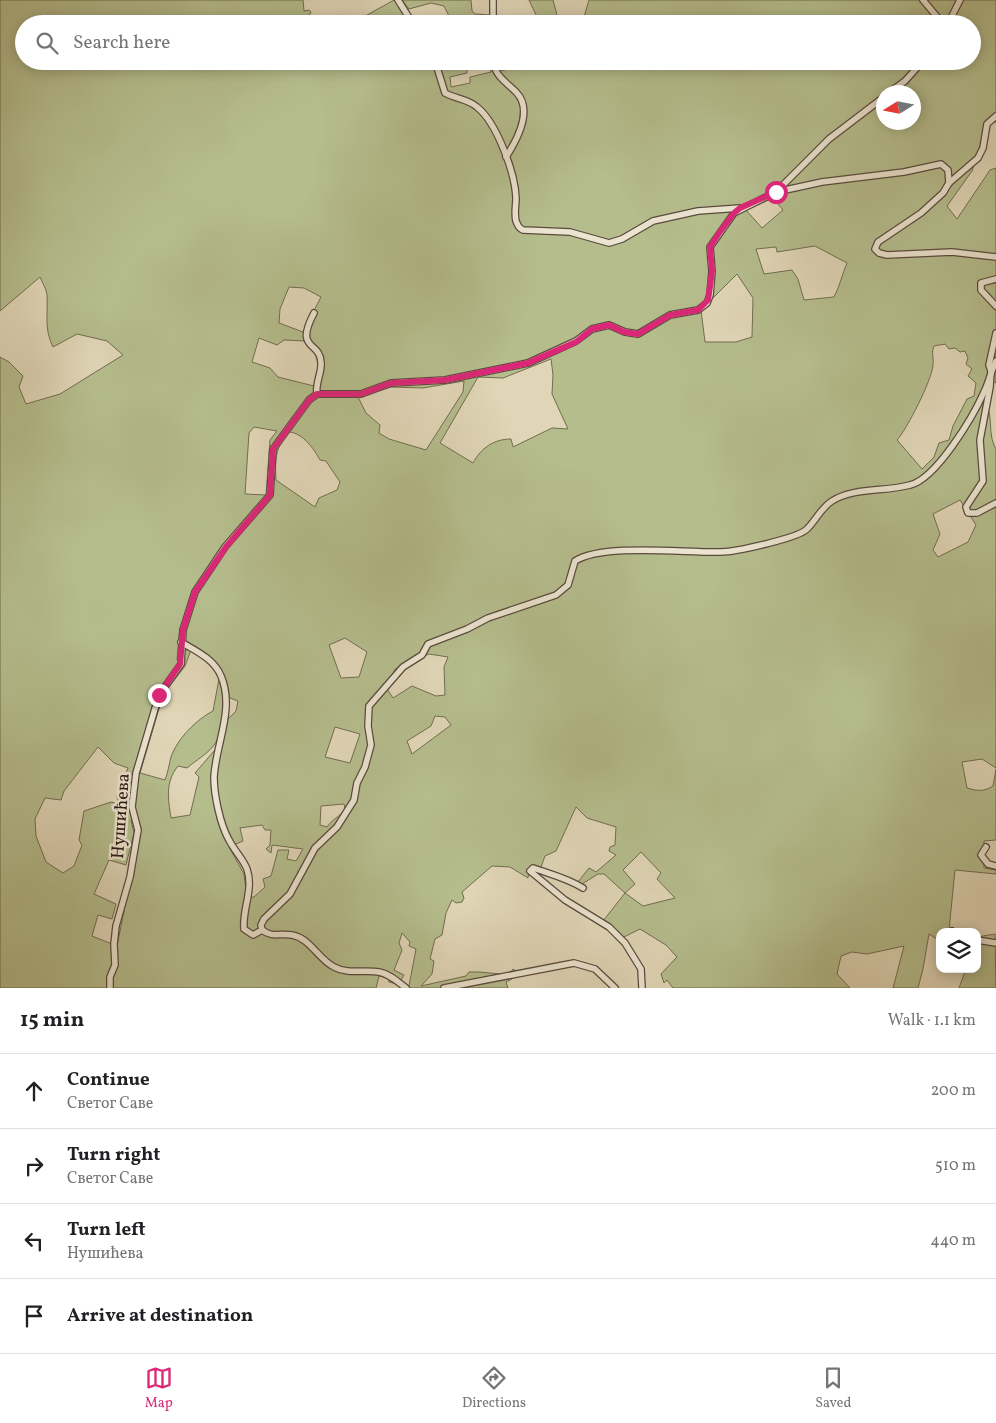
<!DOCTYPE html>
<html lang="en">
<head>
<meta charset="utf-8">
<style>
	:root { --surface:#fff; --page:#f2f2f2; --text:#202124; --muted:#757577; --line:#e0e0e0; --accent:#db2777 }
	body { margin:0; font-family:Vollkorn,serif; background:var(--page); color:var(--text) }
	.controls { position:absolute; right:15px; bottom:15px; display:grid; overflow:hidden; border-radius:10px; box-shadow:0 2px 12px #0003 }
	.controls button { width:45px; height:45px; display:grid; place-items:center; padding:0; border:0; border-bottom:1px solid var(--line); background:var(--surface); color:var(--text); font:25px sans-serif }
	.compass { position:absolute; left:876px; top:85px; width:45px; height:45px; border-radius:50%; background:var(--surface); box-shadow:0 2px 12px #0003; rotate:259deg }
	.stop { position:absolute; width:15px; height:15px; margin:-11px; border:4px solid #db2777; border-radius:50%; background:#fff }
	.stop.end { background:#db2777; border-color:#fff; box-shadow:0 1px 5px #0008 }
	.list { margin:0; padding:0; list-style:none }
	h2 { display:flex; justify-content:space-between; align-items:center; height:65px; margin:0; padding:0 20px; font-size:21px }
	h2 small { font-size:16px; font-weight:400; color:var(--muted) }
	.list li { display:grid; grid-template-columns:32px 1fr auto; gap:15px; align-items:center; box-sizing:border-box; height:75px; padding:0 20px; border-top:1px solid var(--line) }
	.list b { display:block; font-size:19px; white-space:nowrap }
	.list p { margin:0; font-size:16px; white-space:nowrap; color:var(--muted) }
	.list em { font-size:16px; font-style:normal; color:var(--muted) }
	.icon { flex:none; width:28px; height:28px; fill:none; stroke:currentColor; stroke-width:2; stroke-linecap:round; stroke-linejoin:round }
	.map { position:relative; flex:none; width:996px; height:988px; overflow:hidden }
	.search { position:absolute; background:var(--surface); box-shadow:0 2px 12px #0003; left:15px; right:15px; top:15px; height:55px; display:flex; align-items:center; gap:12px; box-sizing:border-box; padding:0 18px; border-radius:28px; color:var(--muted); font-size:19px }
	.sheet { height:365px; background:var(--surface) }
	nav { display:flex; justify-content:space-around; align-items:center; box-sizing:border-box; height:70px; border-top:1px solid var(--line); background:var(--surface); font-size:14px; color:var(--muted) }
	nav a { display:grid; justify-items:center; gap:2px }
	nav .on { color:var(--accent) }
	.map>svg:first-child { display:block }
</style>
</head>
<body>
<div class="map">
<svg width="996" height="988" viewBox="0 0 996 988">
	<rect width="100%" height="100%" fill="#e0d6b7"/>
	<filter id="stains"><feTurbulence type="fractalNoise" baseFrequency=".004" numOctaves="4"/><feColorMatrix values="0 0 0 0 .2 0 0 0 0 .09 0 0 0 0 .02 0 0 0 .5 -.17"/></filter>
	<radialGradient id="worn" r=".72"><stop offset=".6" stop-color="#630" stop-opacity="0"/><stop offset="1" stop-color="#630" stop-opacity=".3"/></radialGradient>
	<g fill="#b5bd8d" stroke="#716c51" fill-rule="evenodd">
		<path d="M0 0H303L304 11 309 10 311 12 309 16H303L308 24H24V61H496L497 72 526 64 527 61H972V24H537L538 19 529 0H553L558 19 584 17 589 0H996V122L989 123 972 171 947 206 957 219 990 170 996 168V383L986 378 981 394C996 414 986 432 996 449V768L982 759 962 762 967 788C977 791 984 792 993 786L996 769V840L984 841V868L996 870V874L955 870 949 930 954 932H940V941L929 934 923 969 918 988H893L904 946 867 954 852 952 841 956 837 974 850 988H673L667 980 664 983 661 974 677 957 666 945 640 929 622 938 603 921 625 893 604 874H598L582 884 578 882 589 868 596 872 616 855 609 851 610 847 615 845 616 827 587 818 576 807 556 851 545 856 541 867 533 865 529 869 528 878 510 867 492 866 462 892 464 898 462 902 456 903 452 900 446 913 442 935 435 939 430 959 434 961 432 974 421 986 466 976 469 972C484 971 496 975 510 974L513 969 519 973 511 975 512 979 506 982 508 988H400L398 984 389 982 388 978 379 976 376 988H0V357L9 362 23 376 19 387 26 404 60 394 123 355 107 341 77 334 53 347C44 329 48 315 47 296 47 290 42 282 40 277L0 311ZM489 63 491 72 470 77V83L451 87 450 77 467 73V67ZM884 92H914V122H884ZM773 198 783 210 762 228 746 210ZM815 246 847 263C842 274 840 286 834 297L804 300 798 279 792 270 764 274 756 249 776 247 777 252ZM737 274 753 298 752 337 736 342H705L701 310ZM289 287 304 288 321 297 303 332 279 323 280 309ZM259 338 277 345 284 340 305 341C320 359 320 362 314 386L278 377 270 368 252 362ZM945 344 949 349 955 348 960 352 965 351 968 358 966 364 972 369 968 376 976 383 974 396 967 399 953 426 949 440 939 443 934 457 922 469 897 440C907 429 932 380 933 365 934 358 931 353 934 346ZM551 359 553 375 552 394 568 429 552 428 513 447 511 439C494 439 481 448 473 463L440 443 478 377 503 378ZM464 381 463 392 426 450 389 439 379 433 380 425 366 413 358 397 391 387 423 388ZM254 427 277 431 270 440 266 495 245 494 249 433ZM289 432C303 433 314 449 320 460L326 461 340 482 337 490 319 498 315 507 276 480C275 460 275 447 289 432ZM960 500 976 525 968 542 938 557 933 550 940 534 933 514ZM190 597 195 598 183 641 219 668 230 698 238 701 236 711 226 721 220 744 195 773 199 777 190 815 171 818C168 799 165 782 178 766L187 768C196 760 210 753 216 742 226 723 225 698 219 679L213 711C197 719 177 739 171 757 169 765 168 772 165 780L140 773 161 702 166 691 185 666 191 650H184L177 660 179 635ZM345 638 367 652 359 677 341 678 329 645ZM429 654 448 657 444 667 445 695 436 696 412 686 393 698 387 689 395 669ZM435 716 445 717 451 725 412 754 407 741 431 726ZM335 727 360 734 350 763 325 757ZM98 747 114 763 128 768 117 796 119 804 111 802 84 811 79 840 82 845 74 866 63 873 46 862 36 836 35 819 45 798 61 800 64 791ZM344 804 345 809C340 817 332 819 327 827L320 825 321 806ZM137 818 141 827 117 946 92 936 98 915 112 919 116 904 94 894 109 860 126 865 134 833 131 820ZM262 825 265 830H271L270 845 266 849 271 853 272 845 303 849 296 861 287 859 289 850H278L271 876 263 879 265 887 254 897 247 898 244 874 229 847 243 841 240 828ZM641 852 661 873 657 879 675 898 643 906 625 893 635 884 623 870ZM402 933 410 942 409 946 416 949 409 986 400 982 404 975 394 970 402 950 399 943Z"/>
		<path d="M394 0H397L412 24H351Z"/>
		<path d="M402 0H471L472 11 475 14 490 15V0H494L489 18 463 20V24H453L444 6 431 3 409 9Z"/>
		<path d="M995 934 996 988H959L966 969H977V937Z"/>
	</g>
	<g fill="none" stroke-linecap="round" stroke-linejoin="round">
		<g stroke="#5a4a3e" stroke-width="8">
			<g id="minor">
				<path d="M398 0 413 24"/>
				<path d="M923 0 943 24"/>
				<path d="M493 24V0"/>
				<path d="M948 24 960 0"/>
				<path d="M435 61 445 93C456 99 468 99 477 107 497 123 515 173 516 198 516 206 514 213 516 221 518 226 519 228 523 230L570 232 609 243 622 239 653 221 698 211 740 208"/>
				<path d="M493 61C495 76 506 82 516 92 534 110 517 140 506 157"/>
				<path d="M890 92 905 81 923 61"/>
				<path d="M996 116 987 124 983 148 978 158 949 183 943 193 921 213 878 242 875 249 879 253 887 255 952 252 996 257"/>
				<path d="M776 192 822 182 904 172 941 164 948 170 949 183"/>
				<path d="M996 279 981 283V290L996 306"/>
				<path d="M996 333 989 365 991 371 990 387 980 440 983 481 966 507 968 513H977L996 503"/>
				<path d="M317 394H361L391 383 445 380 528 363 576 341 592 329 609 325 625 332 638 334 670 315 698 310 707 303 710 295 712 271 710 247 734 213 776 192 829 139 884 97"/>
				<path d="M181 642C196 651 214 659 221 676 235 709 216 743 214 777 214 795 220 824 229 840 234 850 243 859 247 869 254 890 242 909 244 929L253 935 262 930"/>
				<path d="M986 847 981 855 988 864 996 866"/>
				<path d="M583 888C567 878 550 874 533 868L530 871 565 900 609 927 625 943 641 969 642 988"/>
				<path d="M262 930 261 925 264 919 290 894 315 848 337 827 354 800 357 783 365 767 371 745 368 726 369 706 403 667 422 655 428 644 467 629 488 618 556 595 568 585 575 561C604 543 684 553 721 552 736 552 798 538 807 529 816 520 821 508 832 501 854 487 885 492 910 485 936 479 973 417 984 392 989 382 991 371 996 361"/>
				<path d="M262 930C272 938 280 933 292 935 310 938 318 959 334 967 349 975 364 969 379 972 390 974 398 982 406 988"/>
				<path d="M952 931 953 932"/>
				<path d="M977 940 996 943"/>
				<path d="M110 988V977L115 965 114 944 116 926 130 877 138 830 132 807 136 773 159 695 181 664 183 630 195 592 225 547 270 495 273 449 309 400 317 394C315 383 322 373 321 362 320 341 294 351 314 313"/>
				<path d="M444 988 574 963 595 969 615 988"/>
			</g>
		</g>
		<use href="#minor" stroke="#ebe4d0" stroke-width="5.5"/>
	</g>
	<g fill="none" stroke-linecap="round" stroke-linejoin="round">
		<path stroke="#db2777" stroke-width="6" d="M159 695 180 664 183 630 195 592 226 547 270 495 273 449 309 400 317 394H361L391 383 445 380 528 363 576 342 592 329 609 325 624 332 638 334 670 315 698 310 708 300 712 271 710 247 719 233 734 213 740 208 776 192"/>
	</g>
	<g text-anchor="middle" stroke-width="5" stroke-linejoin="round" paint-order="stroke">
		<g font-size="18" fill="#2d1c15" stroke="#ebe4d0">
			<text transform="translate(120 816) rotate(-86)" y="6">Нушићева</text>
		</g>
	</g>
	<rect width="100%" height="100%" filter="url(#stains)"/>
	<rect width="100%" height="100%" fill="url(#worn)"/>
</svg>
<div class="controls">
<button><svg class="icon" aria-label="layers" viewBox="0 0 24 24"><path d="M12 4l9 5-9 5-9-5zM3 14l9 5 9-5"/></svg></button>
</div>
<svg class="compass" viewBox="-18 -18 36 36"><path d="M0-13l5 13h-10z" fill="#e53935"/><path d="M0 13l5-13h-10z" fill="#757577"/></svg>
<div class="stop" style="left:776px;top:192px"></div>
<div class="stop end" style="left:159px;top:695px"></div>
<div class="search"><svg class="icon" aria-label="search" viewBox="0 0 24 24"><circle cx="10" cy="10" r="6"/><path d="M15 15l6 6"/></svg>Search here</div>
</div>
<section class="sheet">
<h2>15 min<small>Walk · 1.1 km</small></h2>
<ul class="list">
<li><svg class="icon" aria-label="ahead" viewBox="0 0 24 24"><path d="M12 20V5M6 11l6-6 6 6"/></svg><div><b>Continue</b><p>Светог Саве</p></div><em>200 m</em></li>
<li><svg class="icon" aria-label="right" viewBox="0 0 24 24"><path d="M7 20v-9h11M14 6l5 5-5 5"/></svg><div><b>Turn right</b><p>Светог Саве</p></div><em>510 m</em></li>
<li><svg class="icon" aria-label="left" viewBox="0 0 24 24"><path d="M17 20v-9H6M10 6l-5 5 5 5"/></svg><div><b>Turn left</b><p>Нушићева</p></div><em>440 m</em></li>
<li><svg class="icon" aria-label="arrive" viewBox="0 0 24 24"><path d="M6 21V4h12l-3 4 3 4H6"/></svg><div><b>Arrive at destination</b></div></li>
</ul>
</section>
<nav>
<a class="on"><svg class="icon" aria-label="map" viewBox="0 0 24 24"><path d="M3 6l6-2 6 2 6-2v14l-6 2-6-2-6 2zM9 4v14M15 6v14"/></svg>Map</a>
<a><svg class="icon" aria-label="directions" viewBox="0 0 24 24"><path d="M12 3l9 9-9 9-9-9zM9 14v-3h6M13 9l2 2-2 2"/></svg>Directions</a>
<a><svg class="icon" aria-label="saved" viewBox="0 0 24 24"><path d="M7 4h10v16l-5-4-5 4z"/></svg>Saved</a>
</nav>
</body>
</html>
